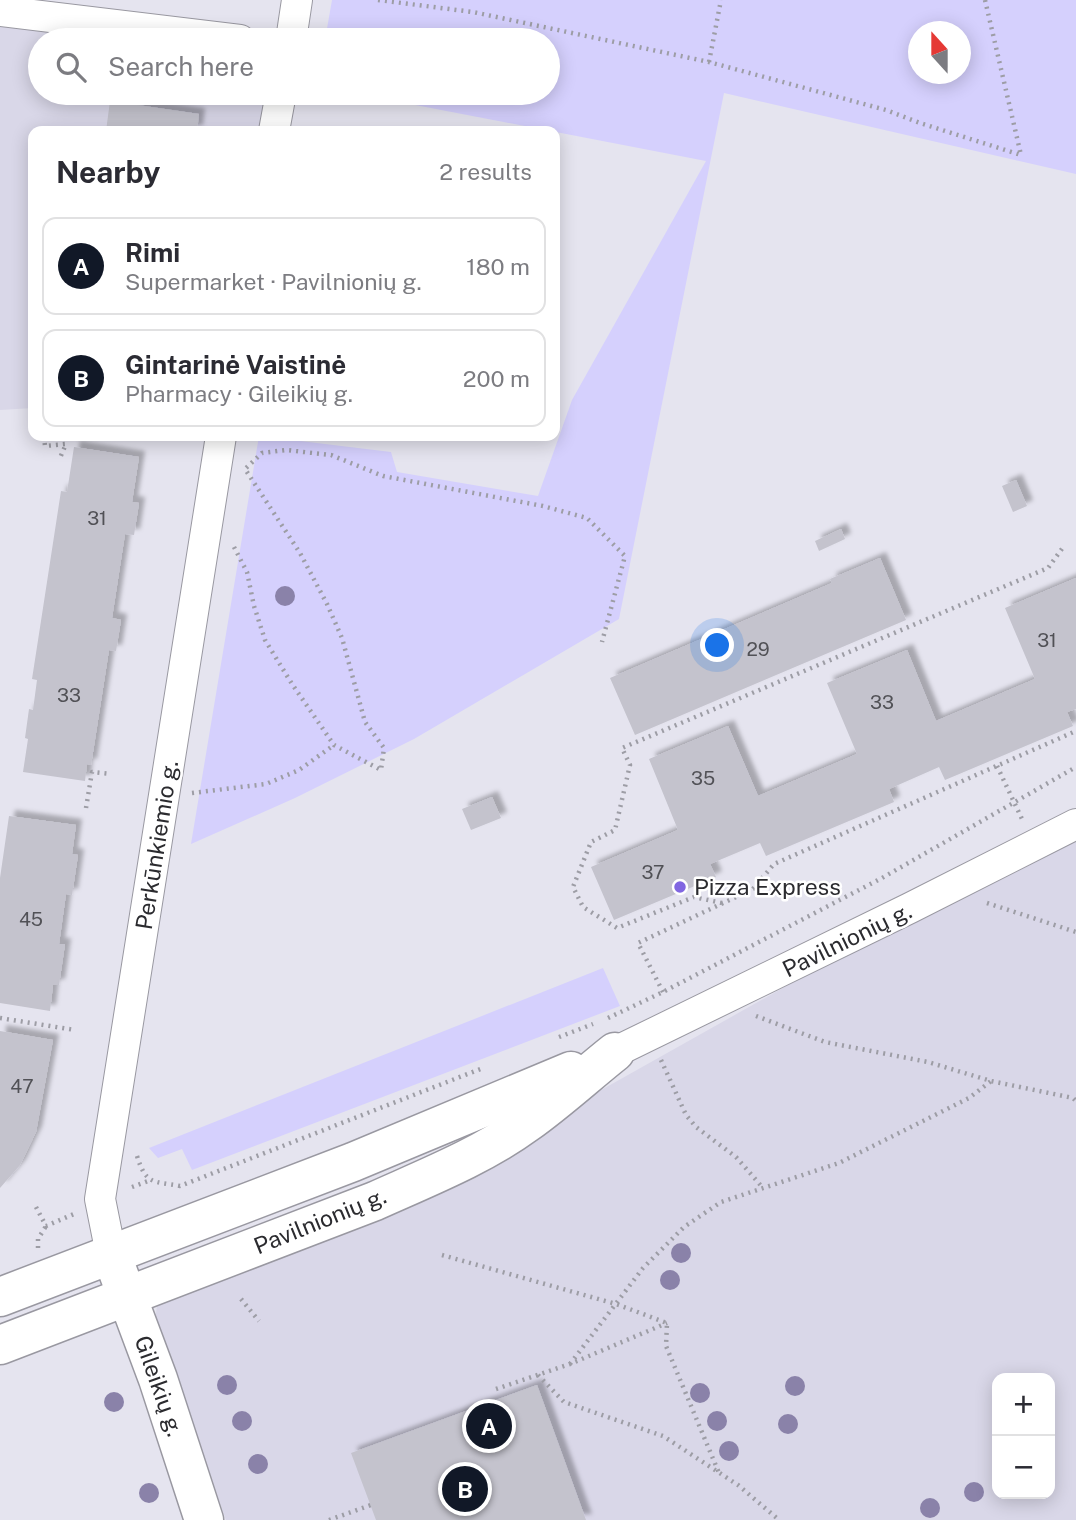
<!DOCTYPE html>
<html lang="en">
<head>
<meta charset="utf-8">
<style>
	:root { --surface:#fff; --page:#f7f7f7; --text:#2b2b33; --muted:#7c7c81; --line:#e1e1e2; --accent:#111827 }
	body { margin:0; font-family:"Public Sans",sans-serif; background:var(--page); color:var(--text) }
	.controls { position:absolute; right:21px; bottom:21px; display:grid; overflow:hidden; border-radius:14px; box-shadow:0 4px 18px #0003 }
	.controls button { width:63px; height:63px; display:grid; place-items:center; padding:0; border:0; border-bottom:2px solid var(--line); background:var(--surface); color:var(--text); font:35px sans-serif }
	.compass { position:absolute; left:908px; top:21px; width:63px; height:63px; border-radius:50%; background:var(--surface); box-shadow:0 4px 18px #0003; rotate:339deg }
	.you { position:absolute; left:718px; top:646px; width:24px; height:24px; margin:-18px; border:5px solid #fff; border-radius:50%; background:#1a73e8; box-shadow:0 0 0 10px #1a73e833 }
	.badge { display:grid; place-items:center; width:46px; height:46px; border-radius:50%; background:var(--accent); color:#fff; font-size:23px; font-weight:700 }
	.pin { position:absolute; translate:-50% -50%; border:4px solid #fff; box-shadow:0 2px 7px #0006 }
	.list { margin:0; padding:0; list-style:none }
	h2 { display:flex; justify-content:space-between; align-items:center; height:91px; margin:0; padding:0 28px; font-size:30px }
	h2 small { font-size:23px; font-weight:400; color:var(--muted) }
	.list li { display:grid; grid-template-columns:46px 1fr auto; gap:21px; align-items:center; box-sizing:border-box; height:98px; margin:0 14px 14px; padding:0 14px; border:2px solid var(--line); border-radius:14px }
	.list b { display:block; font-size:26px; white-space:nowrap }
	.list p { margin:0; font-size:23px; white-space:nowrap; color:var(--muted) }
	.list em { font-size:23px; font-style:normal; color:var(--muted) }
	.icon { flex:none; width:38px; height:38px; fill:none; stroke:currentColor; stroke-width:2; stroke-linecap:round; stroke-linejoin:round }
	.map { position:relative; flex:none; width:1076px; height:1520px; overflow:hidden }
	.search { position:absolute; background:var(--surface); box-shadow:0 4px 18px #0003; left:28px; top:28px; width:532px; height:77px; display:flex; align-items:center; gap:18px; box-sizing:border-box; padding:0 24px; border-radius:38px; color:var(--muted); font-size:26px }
	.panel { position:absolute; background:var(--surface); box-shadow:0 4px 18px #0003; left:28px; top:126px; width:532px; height:315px; border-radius:14px }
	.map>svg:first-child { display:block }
</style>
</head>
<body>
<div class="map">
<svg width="1076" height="1520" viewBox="0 0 1076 1520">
	<defs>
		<filter id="shadow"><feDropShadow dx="6" dy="-6" stdDeviation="2" flood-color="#0004"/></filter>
	</defs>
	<rect width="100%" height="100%" fill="#e5e4ef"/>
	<g fill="#d9d7e8" fill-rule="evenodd">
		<path d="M0 22 162 40H40V93H265L260 131H33V408L0 410Z"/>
		<path d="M1076 839V1520H226L155 1322 157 1305 178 1291 434 1196 530 1140 571 1107 797 980ZM997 1378H1050V1494H997Z"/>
	</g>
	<g fill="#d5d0fd" fill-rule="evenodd">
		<path d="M332 0H1076V174L724 93 619 619 414 739 295 798 191 844 259 436 391 452 397 472 538 496 572 400 706 161 353 93H548V40H325ZM918 32H960V74H918Z"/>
		<path d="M603 968 620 1006 192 1170 182 1149 158 1158 149 1148Z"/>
	</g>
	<g fill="#c4c3cd" filter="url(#shadow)">
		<path d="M110 101 199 114 197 131H106Z"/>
		<path d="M74 447 139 457 132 502 139 503 134 535 125 534 112 618 121 620 116 651 109 650 91 765 87 764 85 781 23 772 28 739 25 738 29 709 33 710 37 680 32 679 43 608 61 491 67 492Z"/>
		<path d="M1016 480 1027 506 1013 512 1002 486Z"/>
		<path d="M841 529 845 539 819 551 815 541Z"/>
		<path d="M880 558 906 620 635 735 610 678 832 583 830 579Z"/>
		<path d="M1076 578V709L1067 712 1073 726 945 780 939 767 889 789 894 802 766 856 760 843 710 864 716 877 614 920 591 867 678 830 649 759 728 726 758 796 857 754 827 683 907 650 936 721 1035 679 1005 608Z"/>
		<path d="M492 797 501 818 471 830 462 809Z"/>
		<path d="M9 816 76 825 72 854 78 855 72 895 66 894 59 944H65L59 985H53L50 1011 0 1003V878Z"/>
		<path d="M0 1031 53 1040 36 1132 20 1165 0 1188Z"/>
		<path d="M537 1385 586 1520H376L351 1453Z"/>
	</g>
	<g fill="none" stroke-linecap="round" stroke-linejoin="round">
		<g stroke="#9998a1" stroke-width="32">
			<g id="street">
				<path d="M0 11 240 40"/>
				<path d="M291 40 297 0"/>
				<path d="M274 131 281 93"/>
				<path d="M615 1052 910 908 1076 824"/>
				<path d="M111 1254 100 1199 221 436"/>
			</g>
		</g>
		<g stroke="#9998a1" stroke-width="41">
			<g id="secondary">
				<path d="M118 1272 158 1379 204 1520"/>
				<path d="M0 1297 353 1162 571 1071"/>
				<path d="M0 1345 375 1201C426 1178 482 1156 527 1123 558 1101 586 1075 615 1052"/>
			</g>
		</g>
		<g stroke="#9d9da5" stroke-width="4.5" stroke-dasharray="2 5" stroke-linecap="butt">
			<path d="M378 0 473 12 709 62 886 110 920 123 1021 155"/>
			<path d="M985 0 1021 155"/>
			<path d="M709 62 721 0"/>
			<path d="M44 436 45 446 66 444 60 458"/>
			<path d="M234 547 247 572 254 606 265 640 292 684 334 745 381 770 384 748 365 722 342 638 327 604 300 553 245 469 262 453 286 450 331 455 383 476 543 506 587 518 625 556 602 642"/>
			<path d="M997 766 1022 819"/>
			<path d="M192 793 266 784 299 770 334 745"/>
			<path d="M86 808 92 772 111 774"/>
			<path d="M722 903 694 897 617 928 583 907 573 887 591 842 615 830 630 765 622 748 1048 568 1064 546"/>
			<path d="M987 903 1076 932"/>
			<path d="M663 992 638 943 753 889 774 864 1076 731"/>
			<path d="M756 1016 825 1042 928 1062 991 1081 1073 1098 1076 1101"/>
			<path d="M0 1018 75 1030"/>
			<path d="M608 1018 663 992 882 878 1076 767"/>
			<path d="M559 1037 593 1024"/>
			<path d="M661 1060 686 1115 696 1127 736 1157 763 1188"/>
			<path d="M137 1156C146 1185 153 1181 180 1186L483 1068"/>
			<path d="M132 1187 151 1180"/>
			<path d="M36 1207 46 1226 74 1214"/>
			<path d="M38 1248V1239L46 1226"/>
			<path d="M442 1255 616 1304 667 1323 666 1346 719 1473"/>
			<path d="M241 1299 259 1321"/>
			<path d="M570 1364 643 1268 684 1227 721 1202 839 1163 969 1098 991 1081"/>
			<path d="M538 1375 564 1402 663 1436 738 1485 779 1520"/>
			<path d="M496 1389 570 1364 667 1323"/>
			<path d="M329 1520 371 1505"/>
		</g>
		<use href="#street" stroke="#fff" stroke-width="30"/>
		<use href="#secondary" stroke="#fff" stroke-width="38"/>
	</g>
	<g fill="#8a82a9">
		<circle cx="285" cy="596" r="10"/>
		<circle cx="681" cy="1253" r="10"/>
		<circle cx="670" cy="1280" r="10"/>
		<circle cx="227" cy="1385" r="10"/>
		<circle cx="795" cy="1386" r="10"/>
		<circle cx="700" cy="1393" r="10"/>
		<circle cx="114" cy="1402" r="10"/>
		<circle cx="242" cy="1421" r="10"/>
		<circle cx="717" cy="1421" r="10"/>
		<circle cx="788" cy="1424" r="10"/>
		<circle cx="729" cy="1451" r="10"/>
		<circle cx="258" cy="1464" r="10"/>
		<circle cx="974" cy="1492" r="10"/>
		<circle cx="149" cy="1493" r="10"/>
		<circle cx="930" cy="1508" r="10"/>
	</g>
	<circle fill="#8166e1" stroke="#fff" stroke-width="2.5" cx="680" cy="887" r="7"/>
	<g text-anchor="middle" stroke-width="5" stroke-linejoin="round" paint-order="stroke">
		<g font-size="19" fill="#515156">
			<text x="97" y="525">31</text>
			<text x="1047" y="647">31</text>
			<text x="758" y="656">29</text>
			<text x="69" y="702">33</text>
			<text x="882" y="709">33</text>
			<text x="703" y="785">35</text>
			<text x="653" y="879">37</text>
			<text x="31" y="926">45</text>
			<text x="22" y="1093">47</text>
		</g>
		<g font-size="23" fill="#2b2b2f" stroke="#fff">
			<text transform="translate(157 845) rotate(-81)" y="8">Perkūnkiemio g.</text>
			<text transform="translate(847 940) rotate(-26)" y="8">Pavilnionių g.</text>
			<text transform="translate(320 1221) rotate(-22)" y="8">Pavilnionių g.</text>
			<text transform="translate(159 1386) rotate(71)" y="8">Gileikių g.</text>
		</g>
		<g font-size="23" fill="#2b2b2f" stroke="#fff" text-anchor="start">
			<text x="694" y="895">Pizza Express</text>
		</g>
	</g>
</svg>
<div class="controls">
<button>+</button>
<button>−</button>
</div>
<svg class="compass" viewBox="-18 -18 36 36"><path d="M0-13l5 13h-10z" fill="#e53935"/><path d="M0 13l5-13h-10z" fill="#7c7c81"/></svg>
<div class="you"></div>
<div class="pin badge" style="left:489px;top:1426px">A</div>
<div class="pin badge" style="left:465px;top:1489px">B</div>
<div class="search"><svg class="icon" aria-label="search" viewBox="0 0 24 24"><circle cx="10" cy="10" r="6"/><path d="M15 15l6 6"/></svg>Search here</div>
<section class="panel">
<h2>Nearby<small>2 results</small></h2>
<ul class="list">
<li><span class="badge">A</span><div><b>Rimi</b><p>Supermarket · Pavilnionių g.</p></div><em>180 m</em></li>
<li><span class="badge">B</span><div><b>Gintarinė Vaistinė</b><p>Pharmacy · Gileikių g.</p></div><em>200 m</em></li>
</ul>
</section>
</div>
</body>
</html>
